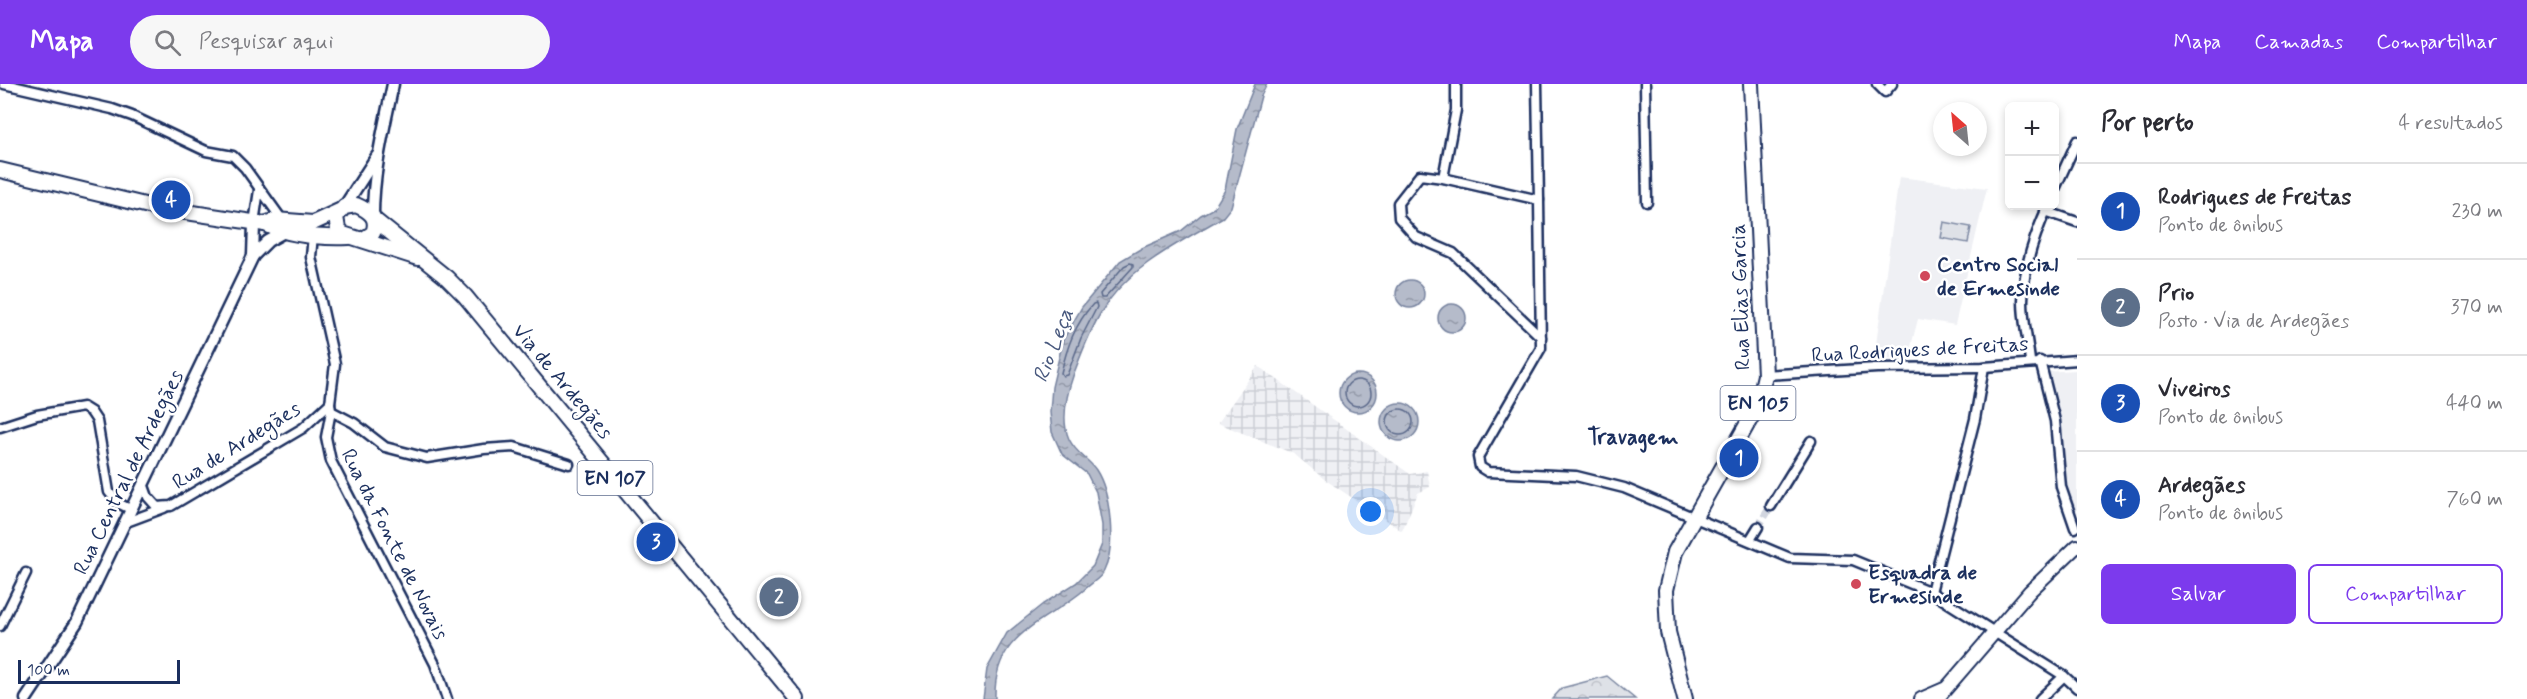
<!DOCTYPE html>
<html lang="pt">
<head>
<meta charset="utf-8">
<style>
	:root { --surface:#fff; --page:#f7f7f7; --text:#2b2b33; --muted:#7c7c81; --line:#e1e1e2; --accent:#7c3aed }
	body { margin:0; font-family:Mynerve,sans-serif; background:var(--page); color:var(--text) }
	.controls { position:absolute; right:18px; top:18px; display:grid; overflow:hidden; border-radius:9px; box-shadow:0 3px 9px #0003 }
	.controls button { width:54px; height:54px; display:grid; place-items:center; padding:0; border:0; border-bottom:2px solid var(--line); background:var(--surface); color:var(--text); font:30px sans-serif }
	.compass { position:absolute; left:1933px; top:18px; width:54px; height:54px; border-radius:50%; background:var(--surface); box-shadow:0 3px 9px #0003; rotate:333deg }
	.scale { position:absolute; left:18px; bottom:15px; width:162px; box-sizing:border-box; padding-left:6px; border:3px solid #1b2f5e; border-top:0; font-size:16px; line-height:21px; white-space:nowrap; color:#1b2f5e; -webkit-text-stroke:4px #fff; paint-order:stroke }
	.you { position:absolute; left:1371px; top:428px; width:21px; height:21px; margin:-15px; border:4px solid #fff; border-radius:50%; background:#1a73e8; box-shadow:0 0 0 9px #1a73e833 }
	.badge { display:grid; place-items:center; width:39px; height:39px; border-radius:50%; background:var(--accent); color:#fff; font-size:20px; font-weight:700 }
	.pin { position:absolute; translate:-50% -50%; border:3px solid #fff; box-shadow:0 2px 6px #0006 }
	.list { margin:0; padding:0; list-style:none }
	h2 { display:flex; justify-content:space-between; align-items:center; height:78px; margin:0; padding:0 24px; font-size:26px }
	h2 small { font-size:20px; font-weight:400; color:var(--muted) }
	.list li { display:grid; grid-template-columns:39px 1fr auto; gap:18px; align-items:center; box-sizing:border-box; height:96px; padding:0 24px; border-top:2px solid var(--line) }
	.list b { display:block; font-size:22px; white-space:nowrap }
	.list p { margin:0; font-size:20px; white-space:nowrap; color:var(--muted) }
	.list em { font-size:20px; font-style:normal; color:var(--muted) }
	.actions { display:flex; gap:12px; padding:18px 24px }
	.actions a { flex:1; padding:14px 0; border:2px solid var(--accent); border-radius:9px; text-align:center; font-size:21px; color:var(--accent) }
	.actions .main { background:var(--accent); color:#fff }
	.icon { flex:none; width:33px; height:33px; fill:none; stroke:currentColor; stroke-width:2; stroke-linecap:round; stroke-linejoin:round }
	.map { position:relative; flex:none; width:2077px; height:615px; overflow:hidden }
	header { display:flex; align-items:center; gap:36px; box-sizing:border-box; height:84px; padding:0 30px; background:var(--accent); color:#fff }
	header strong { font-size:28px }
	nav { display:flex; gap:33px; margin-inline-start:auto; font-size:21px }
	.search { width:420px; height:54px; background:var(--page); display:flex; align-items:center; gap:15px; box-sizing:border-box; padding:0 21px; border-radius:33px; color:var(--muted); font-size:22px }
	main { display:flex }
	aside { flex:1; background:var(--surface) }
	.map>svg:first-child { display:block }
</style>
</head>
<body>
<header>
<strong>Mapa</strong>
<div class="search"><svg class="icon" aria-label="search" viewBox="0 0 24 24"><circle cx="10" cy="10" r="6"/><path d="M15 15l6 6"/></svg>Pesquisar aqui</div>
<nav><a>Mapa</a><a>Camadas</a><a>Compartilhar</a></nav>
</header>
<main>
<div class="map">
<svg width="2077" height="615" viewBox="0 0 2077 615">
	<defs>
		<pattern id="industrial-grid" width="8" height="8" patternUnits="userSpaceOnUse" patternTransform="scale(1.5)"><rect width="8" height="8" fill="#eff0f4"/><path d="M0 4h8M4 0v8" fill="none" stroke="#ccced4"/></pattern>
		<pattern id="forest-crowns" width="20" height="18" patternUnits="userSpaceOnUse" patternTransform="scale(1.5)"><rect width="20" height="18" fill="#dee1e7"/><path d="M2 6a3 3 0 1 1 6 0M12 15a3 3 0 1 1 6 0" fill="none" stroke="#bec1c9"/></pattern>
		<pattern id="water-ripples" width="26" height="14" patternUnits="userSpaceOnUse" patternTransform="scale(1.5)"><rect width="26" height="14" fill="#b5bbca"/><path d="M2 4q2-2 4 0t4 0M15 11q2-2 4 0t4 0" fill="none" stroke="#9298a7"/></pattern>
	</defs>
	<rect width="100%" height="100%" fill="#fff"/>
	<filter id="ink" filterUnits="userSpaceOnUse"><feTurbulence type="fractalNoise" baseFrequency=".0167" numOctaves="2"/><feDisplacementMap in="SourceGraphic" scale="12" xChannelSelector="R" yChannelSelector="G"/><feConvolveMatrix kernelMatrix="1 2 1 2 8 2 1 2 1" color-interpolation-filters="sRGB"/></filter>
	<g filter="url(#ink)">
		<g fill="#eff0f4">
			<path d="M1899 93 1987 104 1955 241 1918 235 1908 274 1874 275Z"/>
			<path d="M2077 286V433L2071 421 2060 346 2045 288Z"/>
		</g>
		<path fill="url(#industrial-grid)" d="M1258 282 1410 390 1427 387 1430 403 1418 409 1402 447 1324 395 1294 370 1218 339Z"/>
		<path fill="url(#forest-crowns)" stroke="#7c88a2" stroke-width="1.5" d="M1607 592 1635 615H1552L1562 604Z"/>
		<path fill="#dee1e7" stroke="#7c88a2" stroke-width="1.5" d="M1944 138 1971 143 1968 159 1941 154Z"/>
		<g fill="url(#water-ripples)" stroke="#77839f" stroke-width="1.5">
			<path d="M1255 0H1267L1261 12 1231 123 1223 133C1181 158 1129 182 1102 227 1090 246 1082 268 1074 289 1067 309 1060 335 1069 355 1076 370 1089 375 1096 386 1111 409 1116 463 1104 487 1101 494 1090 500 1084 506 1042 541 993 549 995 615H983L987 585 1007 549 1043 520 1076 499 1093 482 1102 460V441L1096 408 1087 390 1062 370 1052 348 1050 328 1052 303 1063 256 1082 223 1120 177 1142 164 1181 147 1201 131 1214 124 1225 106 1237 45Z"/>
			<circle cx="1410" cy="210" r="14"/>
			<circle cx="1452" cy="234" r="14"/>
			<circle cx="1358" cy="309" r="19"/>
			<circle cx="1400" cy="338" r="19"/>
		</g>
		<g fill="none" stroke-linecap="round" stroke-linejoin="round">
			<g stroke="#596789" stroke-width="1.5">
				<path d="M1130 179 1133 180V183L1105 214H1101L1100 210 1124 182Z"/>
				<path d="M1096 219 1097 223 1081 254 1067 291 1063 292 1061 289C1067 263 1075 240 1093 220Z"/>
				<circle cx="1358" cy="309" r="13"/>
				<circle cx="1400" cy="338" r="13"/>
			</g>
			<path stroke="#d1d5df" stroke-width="8" stroke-dasharray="8 4" stroke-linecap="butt" d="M1758 443 1771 422"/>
			<g stroke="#1b2f5e" stroke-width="13">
				<g id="minor">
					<path d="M4 0 112 25 132 32 206 67 233 72 245 84 283 137"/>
					<path d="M1456 0V26L1443 94 1420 91 1398 119 1399 134 1416 153 1453 169 1541 253"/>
					<path d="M1537 0 1539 116"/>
					<path d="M1645 0 1647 118"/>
					<path d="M1877 0 1885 8 1892 0"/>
					<path d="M1443 94 1539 116 1541 264 1478 373 1480 383 1488 388 1576 392 1624 404 1790 474 1853 476 1931 508 2064 592 2077 604"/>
					<path d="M2054 107 2077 57"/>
					<path d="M2045 127 2077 138"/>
					<path d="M254 139 259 106"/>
					<path d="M2030 277C2028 258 2023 237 2023 217 2023 185 2035 150 2048 122"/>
					<path d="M2040 277 2055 337 2061 403 2075 444"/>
					<path d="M1765 291 1877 284 1984 283 2077 276"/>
					<path d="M330 319 331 327 326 353 331 377 435 580 447 615"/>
					<path d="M331 327 354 339 385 363 427 374 484 365 514 363 569 380"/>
					<path d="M0 343 37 331 83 323 91 328 97 337 109 408 118 419 130 425"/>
					<path d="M143 399 148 413 157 423 171 422 303 344 330 319 335 280 311 173 313 151"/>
					<path d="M1771 422 1811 357"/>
					<path d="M124 439 164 424"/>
					<path d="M1750 456 1758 443"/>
					<path d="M1931 508 1975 335 1984 283"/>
					<path d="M0 542 26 489"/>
					<path d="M2040 615 2064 592"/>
				</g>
			</g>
			<g stroke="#1b2f5e" stroke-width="15">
				<g id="tertiary">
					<path d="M344 123 377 72"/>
					<path d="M373 131C373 87 384 44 393 0"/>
					<path d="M253 172 254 139"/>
					<path d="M26 615 77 538 253 172 268 157 286 147"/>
				</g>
			</g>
			<g stroke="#1b2f5e" stroke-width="16">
				<g id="secondary">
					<path d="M1921 615 1944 605"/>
					<path d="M1937 615 2030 507 2077 462"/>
				</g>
			</g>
			<g stroke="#1b2f5e" stroke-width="18">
				<g id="primary">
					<path d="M0 86 153 123 265 140C290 152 322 154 349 153"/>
					<path d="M376 137 447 194 465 212 797 615"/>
					<path d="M265 140 275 136 313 139 339 127"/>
					<path d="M362 156 373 149C379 134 370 127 356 121L344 123 336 133 338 145 343 150 418 174"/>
					<path d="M1685 615 1668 548 1666 506 1675 468 1758 321 1765 291 1751 0"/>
				</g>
			</g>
			<use href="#minor" stroke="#fff" stroke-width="8"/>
			<use href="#tertiary" stroke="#fff" stroke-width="10"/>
			<use href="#secondary" stroke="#fff" stroke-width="12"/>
			<use href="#primary" stroke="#fff" stroke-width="14"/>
		</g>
	</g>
	<g fill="#d1495b" stroke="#fff" stroke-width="2">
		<circle cx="1925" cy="192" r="6"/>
		<circle cx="1856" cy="500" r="6"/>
	</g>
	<g text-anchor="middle" stroke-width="5" stroke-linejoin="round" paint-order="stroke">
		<g fill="#fff" stroke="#5f6d8e" stroke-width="1.5">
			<rect x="1720.5" y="302" width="75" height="34" rx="4.5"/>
			<rect x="577.5" y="377" width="75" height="34" rx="4.5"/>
		</g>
		<g font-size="20" font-weight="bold" fill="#1b2f5e">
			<text x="1758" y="326">EN 105</text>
			<text x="615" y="401">EN 107</text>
		</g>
		<g font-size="21" font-weight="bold" fill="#1b2f5e" stroke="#fff" text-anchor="start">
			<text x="1937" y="187">Centro Social<tspan x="1937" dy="24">de Ermesinde</tspan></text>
			<text x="1868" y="495">Esquadra de<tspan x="1868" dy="24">Ermesinde</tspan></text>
		</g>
		<g font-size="21" fill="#1b2f5e" stroke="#fff">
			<text transform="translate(1740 213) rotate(-92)" y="7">Rua Elias Garcia</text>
			<text transform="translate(1920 265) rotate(-3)" y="7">Rua Rodrigues de Freitas</text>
			<text transform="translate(563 297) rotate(50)" y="7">Via de Ardegães</text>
			<text transform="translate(236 361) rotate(-32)" y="7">Rua de Ardegães</text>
			<text transform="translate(128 388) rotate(-64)" y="7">Rua Central de Ardegães</text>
			<text transform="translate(395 460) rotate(63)" y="7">Rua da Fonte de Novais</text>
		</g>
		<g font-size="22" font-style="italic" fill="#49597e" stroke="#fff">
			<text transform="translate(1052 261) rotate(-69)" y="8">Rio Leça</text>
		</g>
		<g font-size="22" font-weight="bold" fill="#1b2f5e" stroke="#fff">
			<text x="1633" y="360">Travagem</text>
		</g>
	</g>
</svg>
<div class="controls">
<button>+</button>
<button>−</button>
</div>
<svg class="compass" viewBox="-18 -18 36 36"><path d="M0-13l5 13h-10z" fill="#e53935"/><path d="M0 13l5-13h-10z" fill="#7c7c81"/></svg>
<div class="scale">100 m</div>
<div class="you"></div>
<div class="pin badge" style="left:1739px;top:374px;background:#1a4fb4">1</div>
<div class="pin badge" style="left:779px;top:513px;background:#5c6f8a">2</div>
<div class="pin badge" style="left:656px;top:458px;background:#1a4fb4">3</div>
<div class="pin badge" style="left:171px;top:116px;background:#1a4fb4">4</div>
</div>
<aside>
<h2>Por perto<small>4 resultados</small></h2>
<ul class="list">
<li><span class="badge" style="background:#1a4fb4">1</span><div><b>Rodrigues de Freitas</b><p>Ponto de ônibus</p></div><em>230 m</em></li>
<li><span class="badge" style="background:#5c6f8a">2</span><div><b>Prio</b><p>Posto · Via de Ardegães</p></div><em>370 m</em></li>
<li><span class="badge" style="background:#1a4fb4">3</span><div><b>Viveiros</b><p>Ponto de ônibus</p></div><em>440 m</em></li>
<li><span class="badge" style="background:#1a4fb4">4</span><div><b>Ardegães</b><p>Ponto de ônibus</p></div><em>760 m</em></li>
</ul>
<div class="actions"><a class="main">Salvar</a><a>Compartilhar</a></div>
</aside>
</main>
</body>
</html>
